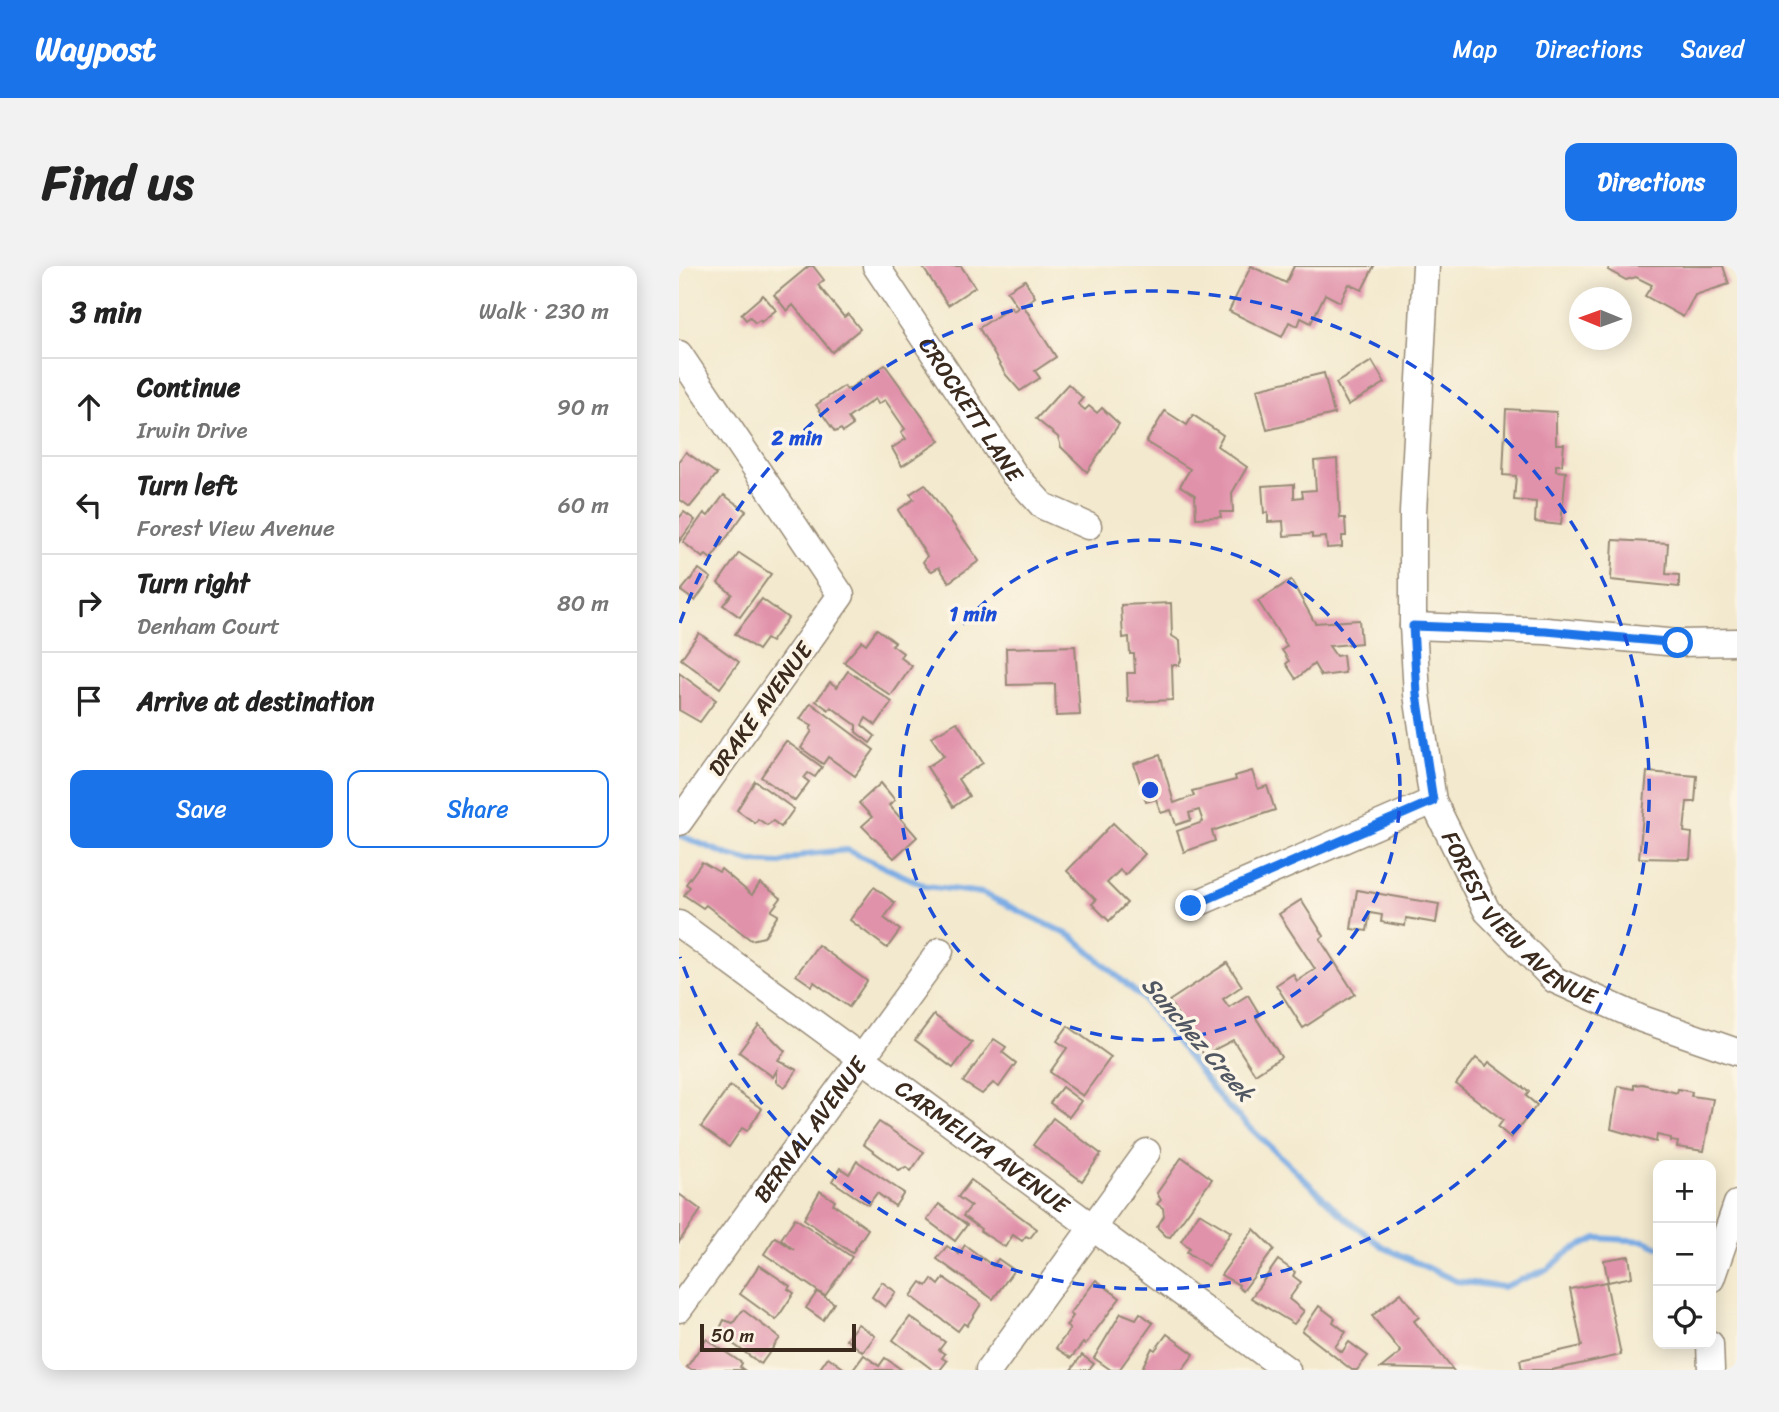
<!DOCTYPE html>
<html lang="en">
<head>
<meta charset="utf-8">
<style>
	:root { --surface:#fff; --page:#f2f2f2; --text:#222; --muted:#767676; --line:#e0e0e0; --accent:#1a73e8 }
	body { margin:0; font-family:Sriracha,sans-serif; background:var(--page); color:var(--text) }
	.controls { position:absolute; right:21px; bottom:21px; display:grid; overflow:hidden; border-radius:14px; box-shadow:0 4px 18px #0003 }
	.controls button { width:63px; height:63px; display:grid; place-items:center; padding:0; border:0; border-bottom:2px solid var(--line); background:var(--surface); color:var(--text); font:35px sans-serif }
	.compass { position:absolute; left:890px; top:21px; width:63px; height:63px; border-radius:50%; background:var(--surface); box-shadow:0 4px 18px #0003; rotate:271deg }
	.scale { position:absolute; left:21px; bottom:18px; width:156px; box-sizing:border-box; padding-left:7px; border:4px solid #3b2a1e; border-top:0; font-size:19px; line-height:24px; white-space:nowrap; color:#3b2a1e; -webkit-text-stroke:5px #fcf5e5; paint-order:stroke }
	.stop { position:absolute; width:21px; height:21px; margin:-16px; border:5px solid #1a73e8; border-radius:50%; background:#fff }
	.stop.end { background:#1a73e8; border-color:#fff; box-shadow:0 2px 7px #0008 }
	.list { margin:0; padding:0; list-style:none }
	h2 { display:flex; justify-content:space-between; align-items:center; height:91px; margin:0; padding:0 28px; font-size:30px }
	h2 small { font-size:23px; font-weight:400; color:var(--muted) }
	.list li { display:grid; grid-template-columns:46px 1fr auto; gap:21px; align-items:center; box-sizing:border-box; height:98px; padding:0 28px; border-top:2px solid var(--line) }
	.list b { display:block; font-size:26px; white-space:nowrap }
	.list p { margin:0; font-size:23px; white-space:nowrap; color:var(--muted) }
	.list em { font-size:23px; font-style:normal; color:var(--muted) }
	.actions { display:flex; gap:14px; padding:21px 28px }
	.actions a { flex:1; padding:16px 0; border:2px solid var(--accent); border-radius:14px; text-align:center; font-size:24px; color:var(--accent) }
	.actions .main { background:var(--accent); color:#fff }
	.icon { flex:none; width:38px; height:38px; fill:none; stroke:currentColor; stroke-width:2; stroke-linecap:round; stroke-linejoin:round }
	.map { position:relative; flex:none; width:1058px; height:1104px; overflow:hidden; border-radius:14px }
	header { display:flex; align-items:center; gap:42px; box-sizing:border-box; height:98px; padding:0 35px; background:var(--accent); color:#fff }
	header strong { font-size:33px }
	nav { display:flex; gap:38px; margin-inline-start:auto; font-size:24px }
	.intro { display:flex; align-items:center; justify-content:space-between; box-sizing:border-box; height:168px; padding:0 42px }
	h1 { margin:0; font-size:49px }
	.button { padding:18px 32px; border-radius:14px; background:var(--accent); color:#fff; font-size:24px; font-weight:700 }
	main { display:flex; gap:42px; padding:0 42px }
	aside { flex:1; background:var(--surface); border-radius:14px; box-shadow:0 4px 18px #0003 }
	.map>svg:first-child { display:block }
</style>
</head>
<body>
<header>
<strong>Waypost</strong>
<nav><a>Map</a><a>Directions</a><a>Saved</a></nav>
</header>
<div class="intro"><h1>Find us</h1><a class="button">Directions</a></div>
<main>
<aside>
<h2>3 min<small>Walk · 230 m</small></h2>
<ul class="list">
<li><svg class="icon" aria-label="ahead" viewBox="0 0 24 24"><path d="M12 20V5M6 11l6-6 6 6"/></svg><div><b>Continue</b><p>Irwin Drive</p></div><em>90 m</em></li>
<li><svg class="icon" aria-label="left" viewBox="0 0 24 24"><path d="M17 20v-9H6M10 6l-5 5 5 5"/></svg><div><b>Turn left</b><p>Forest View Avenue</p></div><em>60 m</em></li>
<li><svg class="icon" aria-label="right" viewBox="0 0 24 24"><path d="M7 20v-9h11M14 6l5 5-5 5"/></svg><div><b>Turn right</b><p>Denham Court</p></div><em>80 m</em></li>
<li><svg class="icon" aria-label="arrive" viewBox="0 0 24 24"><path d="M6 21V4h12l-3 4 3 4H6"/></svg><div><b>Arrive at destination</b></div></li>
</ul>
<div class="actions"><a class="main">Save</a><a>Share</a></div>
</aside>
<div class="map">
<svg width="1058" height="1104" viewBox="0 0 1058 1104">
	<rect width="100%" height="100%" fill="#fcf5e5"/>
	<filter id="ink" filterUnits="userSpaceOnUse"><feTurbulence type="fractalNoise" baseFrequency=".0143" numOctaves="2"/><feDisplacementMap in="SourceGraphic" scale="14" xChannelSelector="R" yChannelSelector="G"/><feConvolveMatrix kernelMatrix="1 2 1 2 8 2 1 2 1" color-interpolation-filters="sRGB"/></filter>
	<filter id="wash" filterUnits="userSpaceOnUse"><feTurbulence type="fractalNoise" baseFrequency=".00686" numOctaves="4" result="noise"/><feDisplacementMap in="SourceGraphic" scale="28" xChannelSelector="R" yChannelSelector="G"/><feGaussianBlur stdDeviation="1.57" result="paint"/><feColorMatrix in="noise" values="0 0 0 0 0 0 0 0 0 0 0 0 0 0 0 0 0 1.4 0 .05"/><feComposite in="paint" operator="in"/></filter>
	<g filter="url(#wash)">
		<rect width="100%" height="100%" fill="#f3e9ce"/>
		<g fill="none" stroke-linecap="round" stroke-linejoin="round">
			<g stroke="#78aae4" stroke-width="6">
				<path d="M0 569 49 589 76 596 102 597 128 588 168 584 247 620 303 627 394 671 463 732 545 837 663 949 704 981 777 1015 824 1021 869 1003 891 985 918 972 966 975 979 981"/>
				<path d="M1057 1025 1058 1026"/>
			</g>
		</g>
		<g id="blocks">
			<g fill="#e192ab">
				<path d="M130 0H134L145 14 139 19 165 51 169 48 181 63 153 86 114 39 108 45 95 29Z"/>
				<path d="M243 0H282L296 21 269 39Z"/>
				<path d="M572 0 607 17 615 0H695L683 24 670 18 661 36 646 28 632 57 622 52 619 60 610 56 603 71 550 45Z"/>
				<path d="M931 0H1044L1050 18 1016 29 1004 51 966 30 973 19 957 11 947 14 929 4Z"/>
				<path d="M346 14 356 31 344 39 377 91 356 105 361 112 341 125 327 109 300 62 332 41 334 45 339 42 328 25Z"/>
				<path d="M84 29 97 44 82 56 81 54 76 57 71 51 67 54 62 48Z"/>
				<path d="M693 95 706 117 669 139 657 117Z"/>
				<path d="M206 99 261 175 223 200 213 182 227 173 222 166 226 163 206 134 199 138 196 133 169 152 174 159 164 166 162 163 156 166 137 139 165 120 168 124Z"/>
				<path d="M645 107 655 148 588 164 578 123Z"/>
				<path d="M389 118 404 132 399 138 406 144 410 140 418 147 423 142 440 158 408 206 382 181 379 171 357 153Z"/>
				<path d="M827 143 877 146V178H885L883 199H877V205L887 206 882 259 856 256 857 236 835 234 837 210 824 209Z"/>
				<path d="M486 145 508 159 514 149 544 169 538 180 568 201 553 227 554 246H541L542 251 517 252 516 229 501 220 511 203 467 176Z"/>
				<path d="M7 186 38 208 11 241 0 233V196Z"/>
				<path d="M658 193 661 252H666L667 270H663V281L648 282 647 271 633 272V268L605 270 604 255 589 256V246L585 247 583 220 615 218V232L624 231 623 225 637 224 635 195Z"/>
				<path d="M246 218 300 295 270 316 260 301 253 305 249 303 244 296 248 290 219 244 235 233 231 228Z"/>
				<path d="M45 229 67 245 32 293 27 289 24 292 4 276 25 247 29 250Z"/>
				<path d="M5 246 16 254 0 276V252Z"/>
				<path d="M934 274 989 277 987 308 1000 309V321L932 314Z"/>
				<path d="M60 287 92 308 61 351 44 339 53 328 39 317Z"/>
				<path d="M20 303 32 312 16 335 2 325Z"/>
				<path d="M612 314 636 357 680 354 682 377 650 380 657 390 664 389 666 407 642 410 635 398 617 413 607 398 610 395 603 384 608 380 579 335Z"/>
				<path d="M83 333 109 352 92 376 87 373 79 384 56 368Z"/>
				<path d="M492 337 493 370 501 375 502 394 500 399H493L494 434 449 436 448 407H456L455 388H451L450 371 444 372 442 339Z"/>
				<path d="M198 363 216 376 213 379 224 387 221 391 233 400 212 430 165 396 183 375 187 378Z"/>
				<path d="M20 367 60 396 41 422 2 393Z"/>
				<path d="M396 380 401 449 377 450 376 418 328 419 327 382Z"/>
				<path d="M169 405 213 436 197 459 187 452 183 459 196 470 191 477 177 466V459L152 441 150 444 137 435 151 416 158 421Z"/>
				<path d="M0 407 37 434 21 456 0 444Z"/>
				<path d="M132 437 195 484 176 510 149 491 144 498 122 482 133 465 131 463 133 460 121 453Z"/>
				<path d="M278 456 304 497 279 513 290 530 274 541 248 501 265 490 252 471Z"/>
				<path d="M107 475 143 501 136 511 129 507 125 512 130 516 116 535 82 511Z"/>
				<path d="M481 489 495 537 515 530 513 525 557 514 556 510 573 505 579 523 588 520 596 544 533 565 536 575 505 586 498 565 524 556 520 544 510 547 512 554 497 559 492 544 482 547 477 533 467 536 455 498Z"/>
				<path d="M968 506 1018 510 1016 536H1008L1005 566 1013 567 1011 593 960 592Z"/>
				<path d="M76 515 115 543 102 561 94 555 88 559 79 553 76 557 58 544Z"/>
				<path d="M202 517 216 534 210 539 238 571 215 592 183 560 193 551 180 537Z"/>
				<path d="M434 557 466 588 446 609 441 604 428 617 448 637 430 655 413 638 417 634 388 605Z"/>
				<path d="M23 596 40 606 42 603 73 629 81 617 102 632 92 645 99 649 85 671 72 674 27 639 24 642 5 629 11 621 7 618Z"/>
				<path d="M195 621 216 637 205 652 221 664 208 682 171 654Z"/>
				<path d="M678 624 760 638 757 657 727 652 726 660 702 656 703 649 691 647 688 665 672 663Z"/>
				<path d="M622 634 645 670 641 673 676 728 624 762 597 719 614 708 618 715 636 703 600 648Z"/>
				<path d="M139 679 188 715 170 741 135 716 133 720 117 709Z"/>
				<path d="M548 697 563 720 544 733 550 741 569 729 581 749 577 752 602 791 576 808 554 774 525 789 515 774 511 777 495 752 499 749 490 735Z"/>
				<path d="M255 749 293 777 274 802 236 774Z"/>
				<path d="M80 759 106 785 99 794 118 804 106 821 98 816V804L94 811 60 786Z"/>
				<path d="M389 760 432 791 404 830 371 806 388 782 378 775Z"/>
				<path d="M315 773 327 781 323 786 337 797 320 821 314 817 303 828 284 816Z"/>
				<path d="M797 792 807 800 810 796 850 826 847 830 858 839 832 872 819 861 824 854 777 818Z"/>
				<path d="M963 818 998 827 999 823 1013 826 1012 830 1034 833 1025 885 998 881 999 876 992 875V872L978 869 977 876 932 863 939 820 955 823V819Z"/>
				<path d="M51 820 83 843 68 865 63 862 50 881 22 861Z"/>
				<path d="M383 821 402 835 390 851 371 837Z"/>
				<path d="M374 852 422 888 403 915 354 879Z"/>
				<path d="M200 856 245 886 232 905 227 901 220 904 184 878Z"/>
				<path d="M503 891 533 913 491 971 487 970 478 961 485 950 484 942 478 938 482 934 478 927Z"/>
				<path d="M178 895 225 927 216 940 198 927 189 939 153 915 161 902 170 908Z"/>
				<path d="M292 914 358 963 351 972 347 970 343 975 334 969 326 981 301 965 302 963 284 950 292 940 279 931Z"/>
				<path d="M141 925 156 935 154 938 189 963 173 987 125 953Z"/>
				<path d="M0 928 22 944 0 976Z"/>
				<path d="M260 938 288 959 276 975 248 954Z"/>
				<path d="M520 947 552 966 529 1000 508 986 511 982 502 975Z"/>
				<path d="M116 952 173 991 146 1030 85 988 96 971 115 984 102 973Z"/>
				<path d="M575 963 595 983 564 1025 559 1021 560 1019 542 1009Z"/>
				<path d="M286 979 314 1000 319 993 335 1004 314 1033 258 993 268 980 280 988Z"/>
				<path d="M950 990 953 1011 929 1016 925 994Z"/>
				<path d="M599 994 616 1006 614 1010 622 1016 610 1033 625 1045 615 1058 572 1032Z"/>
				<path d="M80 999 111 1020 109 1023 115 1027 97 1054 61 1028Z"/>
				<path d="M265 1012 302 1038 288 1060 285 1057 279 1065 232 1030 242 1016 248 1020 253 1013 260 1019Z"/>
				<path d="M417 1014 441 1032 406 1079 404 1077 392 1092 377 1082 391 1063 387 1060 394 1050 391 1048Z"/>
				<path d="M203 1016 217 1026 206 1041 193 1031Z"/>
				<path d="M927 1016 942 1089 873 1104H843L841 1094 903 1080 891 1023Z"/>
				<path d="M138 1026 155 1037 144 1054 127 1042Z"/>
				<path d="M722 1027 740 1051 735 1055 774 1104 702 1102 722 1086 693 1050Z"/>
				<path d="M640 1040 656 1052 654 1056 667 1066 656 1081 663 1086 670 1076 689 1090 678 1104H673L623 1065Z"/>
				<path d="M64 1044 101 1072 82 1098 39 1067 45 1054 54 1057Z"/>
				<path d="M442 1047 457 1053 461 1047 474 1057 440 1104H432L415 1092Z"/>
				<path d="M231 1051 266 1076 260 1084 266 1088 263 1092 268 1095 261 1104H254L214 1074Z"/>
				<path d="M179 1058 196 1070 184 1086 167 1073Z"/>
				<path d="M488 1068 515 1088 503 1104H462L473 1082 476 1084Z"/>
				<path d="M27 1073 63 1097 61 1101 65 1104H13L8 1101Z"/>
				<path d="M185 1089 200 1100 206 1092 223 1104H174Z"/>
				<path d="M403 1089 415 1098 410 1104H392Z"/>
				<path d="M149 1091 167 1104H140Z"/>
			</g>
		</g>
	</g>
	<g filter="url(#ink)">
		<use href="#blocks" fill-opacity="0" stroke="#978a76" stroke-width="2"/>
		<g fill="none" stroke-linecap="round" stroke-linejoin="round">
			<g stroke="#978a76" stroke-width="29">
				<g id="minor">
					<path id="s1" d="M197 0 335 208 364 240 409 260"/>
					<path id="s2" d="M747 0 734 246V360L738 428 754 535 808 645 876 714 963 753 1058 786"/>
					<path d="M0 88 162 329 0 556"/>
					<path d="M734 360 867 365 999 377 1058 376"/>
					<path d="M512 640 754 535"/>
					<path id="s3" d="M0 658 608 1104"/>
					<path d="M1032 1013 1058 938"/>
					<path id="s4" d="M0 1043 261 685"/>
					<path d="M1031 1078 1032 1104"/>
					<path d="M310 1104 468 886"/>
				</g>
			</g>
			<use href="#minor" stroke="#fff" stroke-width="26"/>
		</g>
	</g>
	<g fill="none" stroke-linecap="round" stroke-linejoin="round" filter="url(#ink)">
		<path stroke="#1a73e8" stroke-width="9" d="M512 640 754 535 738 428 734 360 867 365 999 377"/>
	</g>
	<g fill="none" stroke="#1d4ed8" stroke-width="3.5" stroke-dasharray="12 9">
		<circle cx="471" cy="524" r="250"/>
		<path d="M1 357A499 499 0 1 1 1 691"/>
	</g>
	<g text-anchor="middle" stroke-width="7" stroke-linejoin="round" paint-order="stroke">
		<g font-size="23" fill="#3b2a1e" stroke="#fcf5e5">
			<text dy="8" stroke="none"><textPath href="#s1" startOffset="172">CROCKETT LANE</textPath></text>
			<text transform="translate(81 443) rotate(-54)" y="8">DRAKE AVENUE</text>
			<text dy="8" stroke="none"><textPath href="#s2" startOffset="686">FOREST VIEW AVENUE</textPath></text>
			<text dy="8" stroke="none"><textPath href="#s4" startOffset="222">BERNAL AVENUE</textPath></text>
			<text dy="8" stroke="none"><textPath href="#s3" startOffset="376">CARMELITA AVENUE</textPath></text>
		</g>
		<g font-size="24" font-style="italic" fill="#505763" stroke="#fcf5e5">
			<text transform="translate(519 773) rotate(49)" y="8">Sanchez Creek</text>
		</g>
	</g>
	<circle cx="471" cy="524" r="10" fill="#1d4ed8" stroke="#fcf5e5" stroke-width="3.5"/>
	<g font-size="21" text-anchor="middle" font-weight="bold" fill="#1d4ed8" stroke="#fcf5e5" stroke-width="7" stroke-linejoin="round" paint-order="stroke">
		<text x="118" y="179">2 min</text>
		<text x="294" y="355">1 min</text>
	</g>
</svg>
<div class="controls">
<button>+</button>
<button>−</button>
<button><svg class="icon" aria-label="locate" viewBox="0 0 24 24"><circle cx="12" cy="12" r="6"/><path d="M12 2v4M12 18v4M2 12h4M18 12h4"/></svg></button>
</div>
<svg class="compass" viewBox="-18 -18 36 36"><path d="M0-13l5 13h-10z" fill="#e53935"/><path d="M0 13l5-13h-10z" fill="#767676"/></svg>
<div class="scale">50 m</div>
<div class="stop" style="left:999px;top:377px"></div>
<div class="stop end" style="left:512px;top:640px"></div>
</div>
</main>
</body>
</html>
